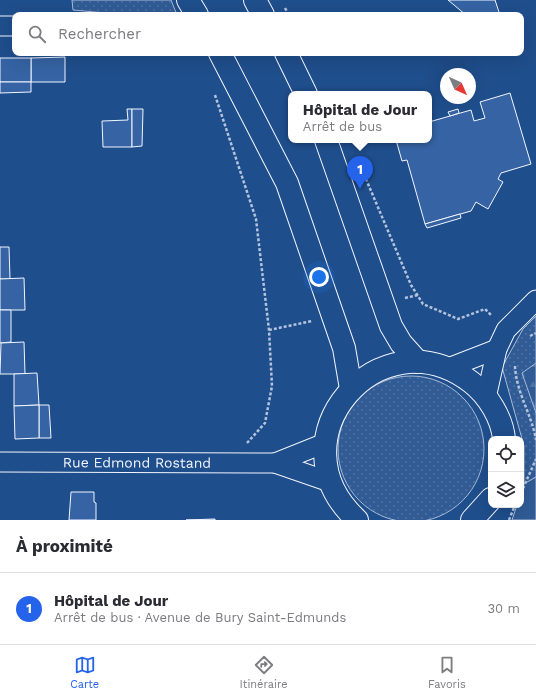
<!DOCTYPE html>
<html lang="fr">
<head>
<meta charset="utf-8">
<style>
	:root { --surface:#fff; --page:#f7f7f7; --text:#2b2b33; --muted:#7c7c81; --line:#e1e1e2; --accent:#2563eb }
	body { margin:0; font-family:"Work Sans",sans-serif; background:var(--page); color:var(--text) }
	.controls { position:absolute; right:12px; bottom:12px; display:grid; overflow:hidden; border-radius:8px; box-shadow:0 4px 16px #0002 }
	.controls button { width:36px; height:36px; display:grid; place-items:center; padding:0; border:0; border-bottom:1px solid var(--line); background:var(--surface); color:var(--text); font:20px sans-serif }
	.compass { position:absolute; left:440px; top:68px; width:36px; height:36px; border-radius:50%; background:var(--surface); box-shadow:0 4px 16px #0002; rotate:135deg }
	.you { position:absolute; left:319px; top:277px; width:14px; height:14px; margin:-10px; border:3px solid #fff; border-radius:50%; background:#1a73e8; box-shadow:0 0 0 6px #1a73e833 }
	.badge { display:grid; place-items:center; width:26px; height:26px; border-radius:50%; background:var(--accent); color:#fff; font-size:13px; font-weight:700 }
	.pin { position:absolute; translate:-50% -33px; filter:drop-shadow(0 1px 2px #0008) }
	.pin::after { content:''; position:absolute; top:21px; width:14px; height:12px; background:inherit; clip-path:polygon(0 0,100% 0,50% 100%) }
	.popup { position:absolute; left:288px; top:91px; width:144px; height:52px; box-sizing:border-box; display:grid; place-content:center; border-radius:8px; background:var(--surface); filter:drop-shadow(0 1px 3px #0005); font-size:13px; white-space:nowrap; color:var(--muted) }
	.popup b { font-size:15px; color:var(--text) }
	.popup::after { content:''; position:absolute; left:50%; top:100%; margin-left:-8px; border:8px solid transparent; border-top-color:var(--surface) }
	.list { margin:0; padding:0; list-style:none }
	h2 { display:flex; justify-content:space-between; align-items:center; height:52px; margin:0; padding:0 16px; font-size:17px }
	h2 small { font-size:13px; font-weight:400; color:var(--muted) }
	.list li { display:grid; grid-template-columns:26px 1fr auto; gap:12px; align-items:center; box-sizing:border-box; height:72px; padding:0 16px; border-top:1px solid var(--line) }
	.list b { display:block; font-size:15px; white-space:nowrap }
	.list p { margin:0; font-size:13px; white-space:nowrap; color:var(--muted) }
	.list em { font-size:13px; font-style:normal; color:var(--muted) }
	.icon { flex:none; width:22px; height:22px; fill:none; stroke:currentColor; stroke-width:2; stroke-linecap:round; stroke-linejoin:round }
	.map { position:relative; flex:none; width:536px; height:520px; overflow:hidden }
	.search { position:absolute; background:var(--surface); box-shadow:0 4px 16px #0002; left:12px; right:12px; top:12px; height:44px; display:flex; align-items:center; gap:10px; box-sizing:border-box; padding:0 14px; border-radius:8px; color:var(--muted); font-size:15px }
	.sheet { height:124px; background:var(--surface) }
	nav { display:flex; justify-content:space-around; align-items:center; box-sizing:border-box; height:56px; border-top:1px solid var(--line); background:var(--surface); font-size:11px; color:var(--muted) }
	nav a { display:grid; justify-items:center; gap:2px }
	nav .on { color:var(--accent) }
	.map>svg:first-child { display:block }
</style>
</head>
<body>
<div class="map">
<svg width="536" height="520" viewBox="0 0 536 520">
	<defs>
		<pattern id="grass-dots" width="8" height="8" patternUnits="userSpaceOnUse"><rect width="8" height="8" fill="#305b95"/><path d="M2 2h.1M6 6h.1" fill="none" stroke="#4e73a5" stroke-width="1.8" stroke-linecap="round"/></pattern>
		<pattern id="forest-firs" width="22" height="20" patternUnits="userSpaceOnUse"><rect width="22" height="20" fill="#305b95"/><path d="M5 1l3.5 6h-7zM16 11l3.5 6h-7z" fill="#4e73a5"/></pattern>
	</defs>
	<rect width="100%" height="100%" fill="#1f4e8c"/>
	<g fill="url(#grass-dots)" stroke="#a8bbd7">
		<path d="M72 0H171L177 15H127L73 10Z"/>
		<path d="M536 316V477L524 484V446L502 367 523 329Z"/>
		<circle cx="411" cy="449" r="73"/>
	</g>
	<path fill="url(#forest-firs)" stroke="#a8bbd7" d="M536 363V413L522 373Z"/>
	<path fill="#305b95" stroke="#a8bbd7" d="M536 477V520H512L517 505H521V493L524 484Z"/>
	<g fill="#3563a3" stroke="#f2f6ff">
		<path d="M448 0H495L500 15H466Z"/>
		<path d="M65 57V82H31V58Z"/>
		<rect x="0" y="58" width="31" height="24"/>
		<path d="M0 82H31V92L0 93Z"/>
		<path d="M510 93 531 164 501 173 498 179 503 182 488 209 476 202 471 211 425 224 407 160 402 161 396 140H429V122L471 110 474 121 485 118 480 102Z"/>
		<path d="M127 109H132V147H103L102 121 128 120Z"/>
		<path d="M132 109H143L142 146 132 147Z"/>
		<path d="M458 109 459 113 450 116 448 112Z"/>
		<path d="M460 214 461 218 427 228 425 224Z"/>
		<path d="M0 247H9L10 279H0Z"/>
		<path d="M24 278 25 310H0V279Z"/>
		<path d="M0 310H11V342L0 343Z"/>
		<path d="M24 342 25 374H0L1 343Z"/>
		<path d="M37 373 39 405 14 406V374Z"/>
		<path d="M39 405H49L51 438H39Z"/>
		<path d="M39 405V438L15 439 14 406Z"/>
		<path d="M71 492H94V502L96 503V520H69Z"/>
		<path d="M215 519V520H186Z"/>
	</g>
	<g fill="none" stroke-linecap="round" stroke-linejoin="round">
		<g stroke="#f2f6ff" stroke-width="21">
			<g id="street">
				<path d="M0 26H15"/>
				<path d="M448 368 497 349"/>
				<path d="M486 398 497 349 506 330 536 300"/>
				<path id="s1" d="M0 462 275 463 330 482"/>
				<path d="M275 463 325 443"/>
			</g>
		</g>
		<g stroke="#f2f6ff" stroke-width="24">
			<g id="secondary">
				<path d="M188 0 197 15"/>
				<path d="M255 0 263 15"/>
				<path d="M220 53 287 183 344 348 351 389"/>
				<path d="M286 53 306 94"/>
				<path d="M326 140 391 326 401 343 418 362"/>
				<path d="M357 520C270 440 379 312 471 382 488 395 502 418 504 439"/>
				<path d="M472 520 491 499"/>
			</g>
		</g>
		<g stroke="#b3c4dc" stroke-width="2.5" stroke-dasharray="3 2" stroke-linecap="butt">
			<path d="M285 8 289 15"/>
			<path d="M215 95 256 219 269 330 272 386 265 423 247 443"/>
			<path d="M360 165 411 285 423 304 458 319 485 309 492 316"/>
			<path d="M405 298 418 295"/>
			<path d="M269 330 312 321"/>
			<path d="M530 336 536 333"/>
			<path d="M515 366C516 392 532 415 536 440"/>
			<path d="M521 493 536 459"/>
			<path d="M509 520 515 505"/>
		</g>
		<use href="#street" stroke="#1f4e8c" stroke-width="19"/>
		<use href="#secondary" stroke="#1f4e8c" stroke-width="22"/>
	</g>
	<g text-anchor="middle" stroke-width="3" stroke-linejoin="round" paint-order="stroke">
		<g font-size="14" fill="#f2f6ff" stroke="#1f4e8c">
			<text dy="5" stroke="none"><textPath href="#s1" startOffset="137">Rue Edmond Rostand</textPath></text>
		</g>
	</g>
</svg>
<div class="controls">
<button><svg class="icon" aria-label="locate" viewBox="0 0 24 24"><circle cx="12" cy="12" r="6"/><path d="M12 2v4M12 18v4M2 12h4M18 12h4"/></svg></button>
<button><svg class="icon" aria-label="layers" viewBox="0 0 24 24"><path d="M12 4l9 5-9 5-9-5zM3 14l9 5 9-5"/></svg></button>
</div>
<svg class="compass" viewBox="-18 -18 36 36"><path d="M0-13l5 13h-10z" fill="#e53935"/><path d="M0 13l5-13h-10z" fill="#7c7c81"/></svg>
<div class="you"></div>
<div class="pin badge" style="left:360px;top:189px">1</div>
<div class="popup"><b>Hôpital de Jour</b>Arrêt de bus</div>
<div class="search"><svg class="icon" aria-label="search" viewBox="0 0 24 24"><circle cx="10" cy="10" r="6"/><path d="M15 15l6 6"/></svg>Rechercher</div>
</div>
<section class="sheet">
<h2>À proximité<small></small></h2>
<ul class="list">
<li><span class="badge">1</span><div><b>Hôpital de Jour</b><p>Arrêt de bus · Avenue de Bury Saint-Edmunds</p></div><em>30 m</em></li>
</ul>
</section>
<nav>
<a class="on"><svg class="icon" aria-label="map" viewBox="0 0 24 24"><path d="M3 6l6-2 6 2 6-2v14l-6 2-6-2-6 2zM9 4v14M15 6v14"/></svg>Carte</a>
<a><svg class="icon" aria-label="directions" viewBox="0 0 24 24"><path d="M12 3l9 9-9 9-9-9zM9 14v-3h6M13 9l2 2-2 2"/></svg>Itinéraire</a>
<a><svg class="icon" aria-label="saved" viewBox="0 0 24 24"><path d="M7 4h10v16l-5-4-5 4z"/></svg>Favoris</a>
</nav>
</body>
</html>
